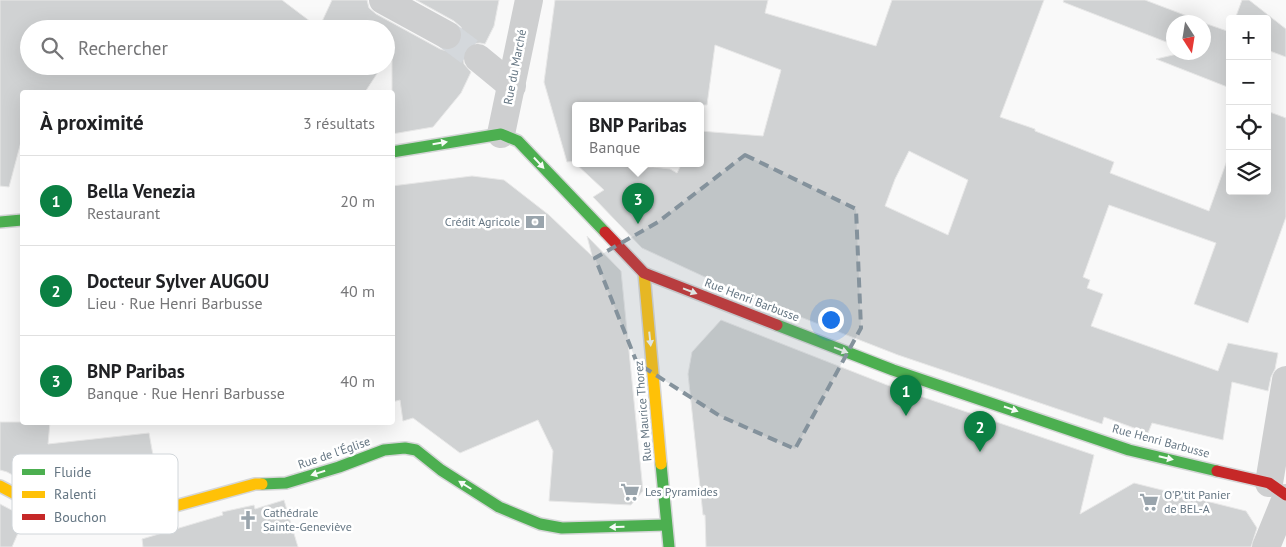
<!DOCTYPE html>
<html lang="fr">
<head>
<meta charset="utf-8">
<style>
	:root { --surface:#fff; --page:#f6f6f6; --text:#202124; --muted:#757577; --line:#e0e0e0; --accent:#0b8043 }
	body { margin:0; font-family:"PT Sans",sans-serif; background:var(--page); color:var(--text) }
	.controls { position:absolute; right:15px; top:15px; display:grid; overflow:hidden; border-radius:5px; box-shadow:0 5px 20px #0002 }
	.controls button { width:45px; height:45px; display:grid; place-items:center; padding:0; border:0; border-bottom:1px solid var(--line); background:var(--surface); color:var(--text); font:25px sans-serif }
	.compass { position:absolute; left:1166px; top:15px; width:45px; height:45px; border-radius:50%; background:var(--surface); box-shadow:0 5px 20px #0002; rotate:168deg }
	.you { position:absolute; left:830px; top:319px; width:18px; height:18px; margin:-12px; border:4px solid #fff; border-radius:50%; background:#1a73e8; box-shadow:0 0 0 8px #1a73e833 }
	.badge { display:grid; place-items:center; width:32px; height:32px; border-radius:50%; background:var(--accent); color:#fff; font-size:16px; font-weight:700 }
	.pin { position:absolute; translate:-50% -41px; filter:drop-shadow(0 1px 2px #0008) }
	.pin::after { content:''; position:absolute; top:26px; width:18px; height:15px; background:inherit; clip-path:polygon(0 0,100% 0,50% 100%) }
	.popup { position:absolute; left:572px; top:102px; width:132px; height:65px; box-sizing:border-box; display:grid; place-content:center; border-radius:5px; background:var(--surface); filter:drop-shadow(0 1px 4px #0005); font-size:16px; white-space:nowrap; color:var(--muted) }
	.popup b { font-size:19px; color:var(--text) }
	.popup::after { content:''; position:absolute; left:50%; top:100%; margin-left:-10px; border:10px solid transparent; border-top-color:var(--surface) }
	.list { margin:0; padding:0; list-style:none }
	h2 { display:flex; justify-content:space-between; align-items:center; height:65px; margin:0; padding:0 20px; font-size:21px }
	h2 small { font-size:16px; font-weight:400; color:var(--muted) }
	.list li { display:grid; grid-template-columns:32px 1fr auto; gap:15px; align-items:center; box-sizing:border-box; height:90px; padding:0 20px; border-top:1px solid var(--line) }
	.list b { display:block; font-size:19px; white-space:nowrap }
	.list p { margin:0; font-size:16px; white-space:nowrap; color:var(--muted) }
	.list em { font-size:16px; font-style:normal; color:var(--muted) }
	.icon { flex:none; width:28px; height:28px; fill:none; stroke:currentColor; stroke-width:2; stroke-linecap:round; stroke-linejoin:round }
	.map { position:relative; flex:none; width:1286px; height:547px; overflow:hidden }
	.search { position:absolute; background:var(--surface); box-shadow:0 5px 20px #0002; left:20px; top:20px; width:375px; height:55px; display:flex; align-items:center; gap:12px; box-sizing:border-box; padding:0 18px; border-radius:28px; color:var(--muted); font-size:19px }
	.panel { position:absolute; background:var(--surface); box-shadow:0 5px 20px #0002; left:20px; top:90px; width:375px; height:335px; border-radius:5px }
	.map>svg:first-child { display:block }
</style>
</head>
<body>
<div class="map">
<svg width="1286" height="547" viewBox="0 0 1286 547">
	<rect width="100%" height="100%" fill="#f9f9f9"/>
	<g fill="#d0d2d3" stroke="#e8e8e8" fill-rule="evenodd">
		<path d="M0 0H282L319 28 332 0H367L369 8 376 14 440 49 447 51 455 49 460 43 463 35 461 27 454 21 416 0H499L494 26 485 44 480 43 472 44 466 48 463 55 464 64 471 72 461 93 433 127 392 134V50L386 60V29H29V66H382L365 92H22V138L9 187 0 186Z"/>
		<path d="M555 0H768L765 13 876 46 892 0H1044L1000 117 1035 129V131L1114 162 1110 173 1209 211 1230 152V191H1267V111L1286 118V217L1248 323 1194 304 1216 243 1109 205 1083 277 1090 280 1087 288 1103 294 1091 326 1218 371 1228 343 1278 353 1275 369 1271 377 1268 391 1232 382 1223 440 1152 423 1148 433 1104 417 1102 424 898 355 744 295 642 248 593 197 604 190 575 163H636L640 168 653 167 670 169 677 173 682 163H700V131L763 136 781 70 715 45 707 105H576V161L567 162 544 82ZM909 151 968 180 948 235 885 206 895 179Z"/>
		<path d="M1064 0H1145L1203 22H1174V45L1063 2Z"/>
		<path d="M1242 0H1249L1286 29V57L1267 50V19H1235Z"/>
		<path d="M1204 23 1230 32V88L1156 59 1186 52H1204Z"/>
		<path d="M472 176 504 180 549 215 592 256 587 236 621 271 643 491 631 505 549 501 553 451 538 420 460 453 413 418 403 421 400 400 392 402V186Z"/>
		<path d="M721 320 887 385 1094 455 1080 514 1134 483 1246 511 1257 528 1251 547H706L705 515H703L688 374 692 352Z"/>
		<path d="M0 422H50L48 444 149 433 160 494 137 499 79 489 44 471 37 488 7 472 0 470Z"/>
		<path d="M284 500 298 547H143L142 539 223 515 222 512 254 505 255 509Z"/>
		<path d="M0 504 25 517 12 547H0Z"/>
	</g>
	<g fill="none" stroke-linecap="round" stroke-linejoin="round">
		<path stroke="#d4d8dc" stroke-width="28" stroke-dasharray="28 14" stroke-linecap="butt" d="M447 35 478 58"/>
		<g stroke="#d5d6d7" stroke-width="14">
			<g id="fast">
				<path d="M392 152 501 134 518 141 605 232"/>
				<path d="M0 222 22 220"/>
				<path d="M777 325 893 370 1129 450 1217 471"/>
				<path d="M661 464 669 547"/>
				<path d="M262 484 286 483 339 467 384 450 405 448 416 450 441 470 499 507 540 524 562 528 666 525"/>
			</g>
		</g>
		<g stroke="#d5d6d7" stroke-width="14">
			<g id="slow">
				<path d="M644 273 661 464"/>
				<path d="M0 486 40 507 91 519 127 517 150 513 255 484H262"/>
			</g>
		</g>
		<g stroke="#d5d6d7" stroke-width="14">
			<g id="jam">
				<path d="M605 232 644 273 777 325"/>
				<path d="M1217 471 1269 483 1286 495"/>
			</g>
		</g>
		<g stroke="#cecfd0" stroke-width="28">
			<path d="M383 0 447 35"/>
			<path d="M478 58 512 86"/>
			<path d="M501 134 529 0"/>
			<path d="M1269 483 1286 380"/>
			<path d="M1266 547 1286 498"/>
		</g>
		<use href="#fast" stroke="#4caf50" stroke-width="11"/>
		<use href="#slow" stroke="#ffc107" stroke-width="11"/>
		<use href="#jam" stroke="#c62828" stroke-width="11"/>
	</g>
	<defs><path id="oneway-solid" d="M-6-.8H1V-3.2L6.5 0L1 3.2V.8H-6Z" transform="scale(1.25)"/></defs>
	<g fill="#f6fbf6">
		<use href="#oneway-solid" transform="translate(440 143) rotate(-9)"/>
		<use href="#oneway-solid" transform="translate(539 163) rotate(47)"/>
		<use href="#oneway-solid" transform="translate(690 291) rotate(21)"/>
		<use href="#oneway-solid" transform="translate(650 339) rotate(84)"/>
		<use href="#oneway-solid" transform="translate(841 350) rotate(21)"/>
		<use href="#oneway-solid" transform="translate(1011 409) rotate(19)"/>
		<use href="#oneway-solid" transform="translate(1166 458) rotate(13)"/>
		<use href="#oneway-solid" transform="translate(318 473) rotate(163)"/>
		<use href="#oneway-solid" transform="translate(465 485) rotate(-148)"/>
		<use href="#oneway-solid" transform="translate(617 527) rotate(179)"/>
	</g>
	<path fill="#84929c" fill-opacity="0.2" stroke="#84929c" stroke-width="4" stroke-dasharray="10 6" stroke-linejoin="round" d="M745 155 856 209 861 328 795 449 720 416 637 363 595 258 658 222Z"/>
	<defs>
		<g id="bank-bare" transform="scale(1.5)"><path d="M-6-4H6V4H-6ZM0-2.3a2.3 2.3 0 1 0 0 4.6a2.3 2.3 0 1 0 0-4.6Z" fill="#99a4ac" stroke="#fff" stroke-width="2.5" paint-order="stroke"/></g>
		<g id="supermarket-bare" transform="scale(1.5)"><path d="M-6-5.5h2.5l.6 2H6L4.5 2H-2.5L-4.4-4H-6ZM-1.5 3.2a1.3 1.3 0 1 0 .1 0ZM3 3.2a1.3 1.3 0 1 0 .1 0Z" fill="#99a4ac" stroke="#fff" stroke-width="2.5" paint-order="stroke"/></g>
		<g id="church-bare" transform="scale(1.5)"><path d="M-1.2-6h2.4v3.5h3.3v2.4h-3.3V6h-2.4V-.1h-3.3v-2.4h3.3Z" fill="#99a4ac" stroke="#fff" stroke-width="2.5" paint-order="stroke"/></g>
	</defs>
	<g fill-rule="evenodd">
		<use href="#bank-bare" x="535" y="222"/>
		<use href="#supermarket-bare" x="630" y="492"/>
		<use href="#supermarket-bare" x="1149" y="502"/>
		<use href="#church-bare" x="248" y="520"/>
	</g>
	<g text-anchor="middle" stroke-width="5" stroke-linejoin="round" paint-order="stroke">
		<g font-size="12" fill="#657683" stroke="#fff">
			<text transform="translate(515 67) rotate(-79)" y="4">Rue du Marché</text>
			<text transform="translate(752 300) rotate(21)" y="4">Rue Henri Barbusse</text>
			<text transform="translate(643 411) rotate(-95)" y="4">Rue Maurice Thorez</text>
			<text transform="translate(1161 441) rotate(15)" y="4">Rue Henri Barbusse</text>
			<text transform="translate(334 453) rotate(-19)" y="4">Rue de l'Église</text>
		</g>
		<g font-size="12" fill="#657683" stroke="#fff" text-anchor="start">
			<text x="520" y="226" text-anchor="end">Crédit Agricole</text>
			<text x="645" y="496">Les Pyramides</text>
			<text x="1164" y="499">O'P'tit Panier<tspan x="1164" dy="14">de BEL-A</tspan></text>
			<text x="263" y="517">Cathédrale<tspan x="263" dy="14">Sainte-Geneviève</tspan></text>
		</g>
	</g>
	<rect x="12" y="454" width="166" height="80" rx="8" fill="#fff" stroke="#d1d6da" stroke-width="1"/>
	<rect x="22" y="469" width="23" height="6" fill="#4caf50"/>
	<rect x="22" y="491" width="23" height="7" fill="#ffc107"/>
	<rect x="22" y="514" width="23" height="6" fill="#c62828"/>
	<g font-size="14" fill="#657683">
		<text x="54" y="477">Fluide</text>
		<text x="54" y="499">Ralenti</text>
		<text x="54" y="522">Bouchon</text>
	</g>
</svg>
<div class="controls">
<button>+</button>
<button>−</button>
<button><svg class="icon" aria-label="locate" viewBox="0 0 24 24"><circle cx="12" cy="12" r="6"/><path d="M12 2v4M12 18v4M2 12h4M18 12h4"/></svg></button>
<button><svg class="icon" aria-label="layers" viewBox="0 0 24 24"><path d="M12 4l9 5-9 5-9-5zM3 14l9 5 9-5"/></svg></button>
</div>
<svg class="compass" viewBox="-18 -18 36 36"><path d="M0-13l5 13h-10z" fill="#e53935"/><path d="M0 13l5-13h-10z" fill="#757577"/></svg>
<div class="you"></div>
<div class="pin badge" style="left:906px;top:416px">1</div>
<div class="pin badge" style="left:980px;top:452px">2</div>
<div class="pin badge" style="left:638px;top:224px">3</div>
<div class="popup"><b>BNP Paribas</b>Banque</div>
<div class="search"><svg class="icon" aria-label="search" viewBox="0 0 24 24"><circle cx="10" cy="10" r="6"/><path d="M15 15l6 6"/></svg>Rechercher</div>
<section class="panel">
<h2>À proximité<small>3 résultats</small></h2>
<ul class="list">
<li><span class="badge">1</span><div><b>Bella Venezia</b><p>Restaurant</p></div><em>20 m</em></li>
<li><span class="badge">2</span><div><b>Docteur Sylver AUGOU</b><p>Lieu · Rue Henri Barbusse</p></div><em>40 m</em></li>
<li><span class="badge">3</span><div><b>BNP Paribas</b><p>Banque · Rue Henri Barbusse</p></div><em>40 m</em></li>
</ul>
</section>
</div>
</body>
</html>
